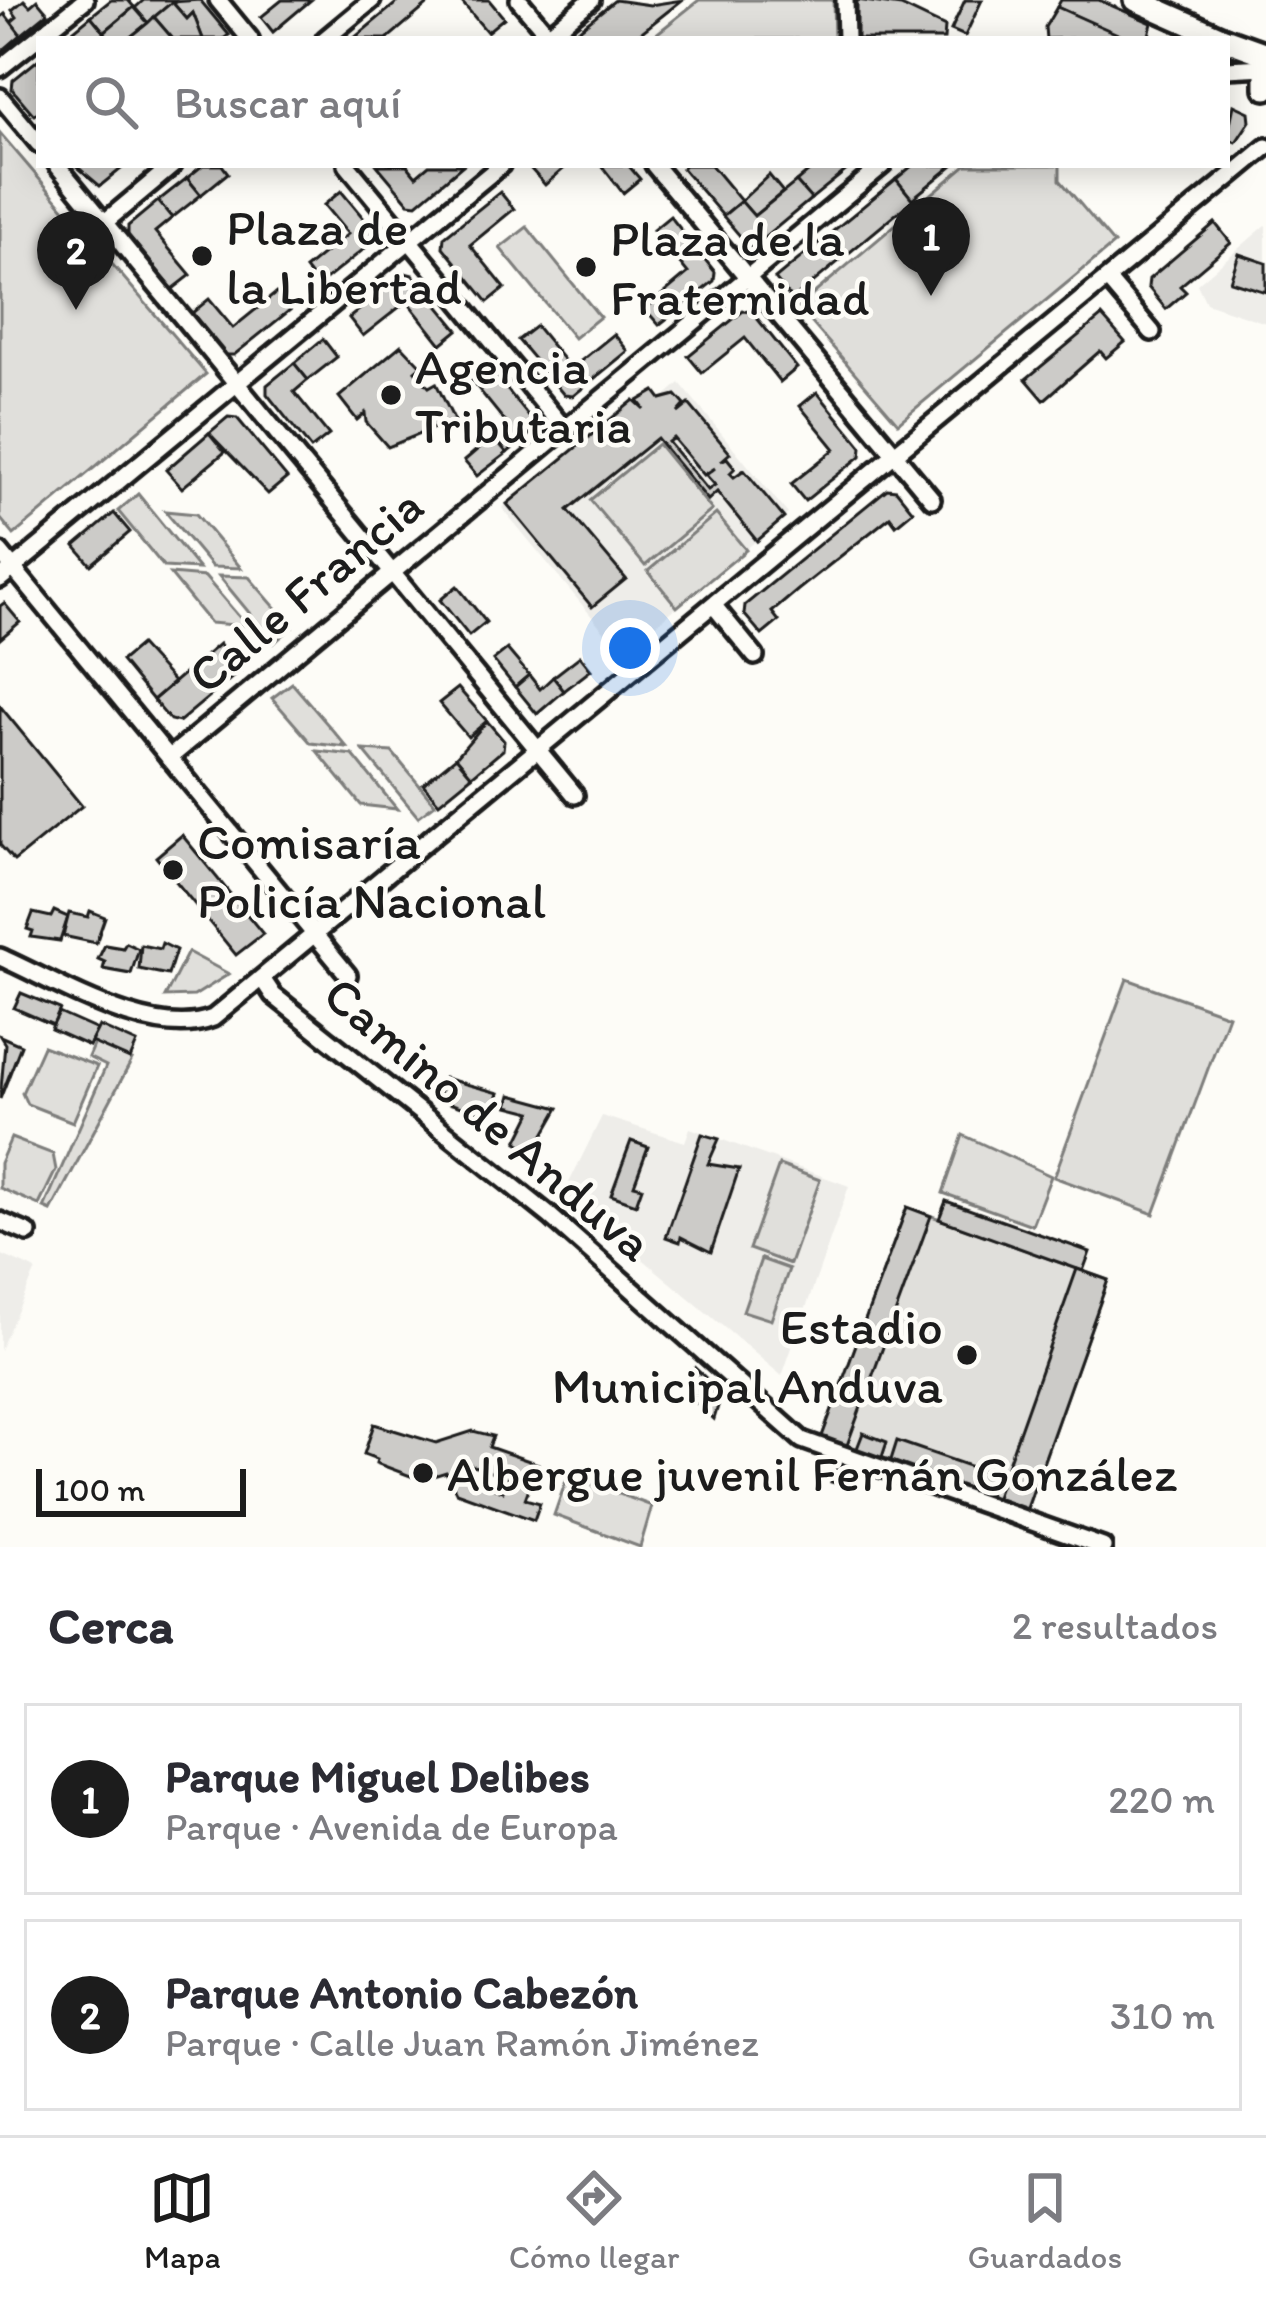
<!DOCTYPE html>
<html lang="es">
<head>
<meta charset="utf-8">
<style>
	:root { --surface:#fff; --page:#f7f7f7; --text:#2b2b33; --muted:#7c7c81; --line:#e1e1e2; --accent:#1c1c1c }
	body { margin:0; font-family:Itim,sans-serif; background:var(--page); color:var(--text) }
	.scale { position:absolute; left:36px; bottom:30px; width:210px; box-sizing:border-box; padding-left:12px; border:6px solid #1c1c1c; border-top:0; font-size:33px; line-height:42px; white-space:nowrap; color:#1c1c1c; -webkit-text-stroke:9px #fdfcf7; paint-order:stroke }
	.you { position:absolute; left:630px; top:648px; width:42px; height:42px; margin:-30px; border:9px solid #fff; border-radius:50%; background:#1a73e8; box-shadow:0 0 0 18px #1a73e833 }
	.badge { display:grid; place-items:center; width:78px; height:78px; border-radius:50%; background:var(--accent); color:#fff; font-size:39px; font-weight:700 }
	.pin { position:absolute; translate:-50% -99px; filter:drop-shadow(0 3px 6px #0008) }
	.pin::after { content:''; position:absolute; top:63px; width:42px; height:36px; background:inherit; clip-path:polygon(0 0,100% 0,50% 100%) }
	.list { margin:0; padding:0; list-style:none }
	h2 { display:flex; justify-content:space-between; align-items:center; height:156px; margin:0; padding:0 48px; font-size:51px }
	h2 small { font-size:39px; font-weight:400; color:var(--muted) }
	.list li { display:grid; grid-template-columns:78px 1fr auto; gap:36px; align-items:center; box-sizing:border-box; height:192px; margin:0 24px 24px; padding:0 24px; border:3px solid var(--line); border-radius:0px }
	.list b { display:block; font-size:45px; white-space:nowrap }
	.list p { margin:0; font-size:39px; white-space:nowrap; color:var(--muted) }
	.list em { font-size:39px; font-style:normal; color:var(--muted) }
	.icon { flex:none; width:66px; height:66px; fill:none; stroke:currentColor; stroke-width:2; stroke-linecap:round; stroke-linejoin:round }
	.map { position:relative; flex:none; width:1266px; height:1547px; overflow:hidden }
	.search { position:absolute; background:var(--surface); box-shadow:0 6px 30px #0003; left:36px; right:36px; top:36px; height:132px; display:flex; align-items:center; gap:30px; box-sizing:border-box; padding:0 42px; border-radius:0px; color:var(--muted); font-size:45px }
	.sheet { height:588px; background:var(--surface) }
	nav { display:flex; justify-content:space-around; align-items:center; box-sizing:border-box; height:168px; border-top:3px solid var(--line); background:var(--surface); font-size:33px; color:var(--muted) }
	nav a { display:grid; justify-items:center; gap:6px }
	nav .on { color:var(--accent) }
	.map>svg:first-child { display:block }
</style>
</head>
<body>
<div class="map">
<svg width="1266" height="1547" viewBox="0 0 1266 1547">
	<rect width="100%" height="100%" fill="#fdfcf7"/>
	<filter id="ink" filterUnits="userSpaceOnUse"><feTurbulence type="fractalNoise" baseFrequency=".00833" numOctaves="2"/><feDisplacementMap in="SourceGraphic" scale="24" xChannelSelector="R" yChannelSelector="G"/><feConvolveMatrix kernelMatrix="1 2 1 2 8 2 1 2 1" color-interpolation-filters="sRGB"/></filter>
	<g filter="url(#ink)">
		<g fill="#eeede9">
			<path d="M1266 225V323L1206 303 1197 284Z"/>
			<path d="M680 383 788 514 622 653 502 508 634 400 655 391 662 399Z"/>
			<path d="M602 1116 685 1142 690 1128 849 1186 782 1376 564 1193Z"/>
			<path d="M0 1254 36 1270 0 1350Z"/>
		</g>
		<g fill="#e0dfdb" stroke="#7e7e7c" stroke-width="3">
			<path d="M699 0H833L834 39H650Z"/>
			<path d="M0 133 206 374 14 535 0 518Z"/>
			<path d="M966 165H1060V180L1114 244 898 423 798 307Z"/>
			<path d="M527 227 600 317 574 338 500 248Z"/>
			<path d="M658 444 712 510 645 566 590 500Z"/>
			<path d="M138 494 199 569 164 567 118 511Z"/>
			<path d="M165 511 196 514 241 568 212 567Z"/>
			<path d="M716 514 746 550 677 607 648 571Z"/>
			<path d="M170 574 205 577 247 626 210 623Z"/>
			<path d="M219 576 249 577 292 627 274 643Z"/>
			<path d="M292 683 347 747 311 743 272 698Z"/>
			<path d="M363 750 392 752 435 804 418 817Z"/>
			<path d="M317 751 353 755 397 809 361 805Z"/>
			<path d="M188 952 229 974 194 996 165 997Z"/>
			<path d="M1127 979 1228 1015 1154 1214 1054 1177Z"/>
			<path d="M94 1043 132 1060 51 1211 44 1208 106 1066 88 1057Z"/>
			<path d="M43 1046 97 1066 73 1122 27 1104 22 1093Z"/>
			<path d="M963 1135 1051 1176 1032 1225 943 1193Z"/>
			<path d="M11 1138 53 1154 56 1170 39 1205 0 1188V1163Z"/>
			<path d="M779 1165 820 1180 790 1264 749 1249Z"/>
			<path d="M907 1207 1108 1280 1026 1511 821 1439Z"/>
			<path d="M761 1259 789 1269 771 1320 743 1311Z"/>
			<path d="M568 1475 652 1506 640 1547 554 1515Z"/>
		</g>
		<g fill="#cccbc8" stroke="#1c1c1c" stroke-width="3" fill-rule="evenodd">
			<path d="M24 0 30 6 37 0 48 13 21 35 11 22 17 17 12 10Z"/>
			<path d="M128 0 134 7 104 32 91 16 111 0Z"/>
			<path d="M144 0H175L148 23 135 8Z"/>
			<path d="M200 0 229 35 223 39H203L193 13 187 19 172 2Z"/>
			<path d="M282 0H311L273 32 261 17Z"/>
			<path d="M400 0 432 1 387 39H353Z"/>
			<path d="M460 0H489L504 18 487 32Z"/>
			<path d="M615 0 650 5 682 0 633 39H577L573 34Z"/>
			<path d="M857 0 901 6 945 27 944 39H857Z"/>
			<path d="M965 0H982L965 36 951 30Z"/>
			<path d="M1061 0H1099L1152 23 1148 39H1046L1122 37 1057 7Z"/>
			<path d="M172 2 187 19 193 13 203 39H173L154 17Z"/>
			<path d="M134 7 148 23 128 39H110L104 32Z"/>
			<path d="M1057 7 1122 36V37L1046 39 1045 27Z"/>
			<path d="M5 14 21 35 0 53V18Z"/>
			<path d="M91 16 105 33 97 39H63Z"/>
			<path d="M154 17 173 39H128L148 23Z"/>
			<path d="M39 59V111L34 115 12 89 13 80Z"/>
			<path d="M1234 105 1249 112 1250 121 1236 142 1227 138Z"/>
			<path d="M75 165H126L100 186Z"/>
			<path d="M203 165H222L228 173 201 195 187 178Z"/>
			<path d="M377 165H407L416 176 429 165H463L417 204 409 203Z"/>
			<path d="M533 165H568L545 185 530 168Z"/>
			<path d="M601 165H628L640 179 623 193Z"/>
			<path d="M685 165H711L741 201 723 216 682 168Z"/>
			<path d="M816 165H853L811 199 796 182Z"/>
			<path d="M913 165H953L912 199 896 179Z"/>
			<path d="M769 175 783 192 754 216 741 201Z"/>
			<path d="M187 178 201 195 172 218 158 201Z"/>
			<path d="M896 179 913 200 792 300 775 279Z"/>
			<path d="M796 182 811 199 751 249 723 216 741 201 754 216Z"/>
			<path d="M341 191 375 232 374 241 318 286 305 269 348 234 324 205Z"/>
			<path d="M500 192 514 209 470 245 505 288 488 302 443 247 444 237Z"/>
			<path d="M158 201 172 218 155 232 191 275 173 289 128 235V226Z"/>
			<path d="M670 216 715 272 714 281 659 325 645 309 688 273 653 230Z"/>
			<path d="M1215 223 1231 243 1180 286 1186 292 1166 309 1148 287 1149 279Z"/>
			<path d="M1239 254 1266 263V292L1230 281Z"/>
			<path d="M405 273 413 275 458 330 441 344 407 301 363 336 349 318Z"/>
			<path d="M276 293 290 310 234 355H225L192 313 209 299 233 328Z"/>
			<path d="M743 311 752 312 797 368 780 382 745 338 702 373 688 356Z"/>
			<path d="M1102 316 1125 342 1106 358 1100 351 1044 400 1026 379Z"/>
			<path d="M536 326 571 369 614 334 628 351 573 396 564 395 518 340Z"/>
			<path d="M323 339 337 357 308 380 294 363Z"/>
			<path d="M401 345 421 366 415 371 429 387 436 383 454 420 388 447 366 422 365 413 357 420 339 397Z"/>
			<path d="M294 363 308 380 294 392 329 435 311 449 267 394V385Z"/>
			<path d="M489 367 534 423 533 432 507 453 493 436 507 424 472 381Z"/>
			<path d="M655 391 661 399 676 395 685 405 678 413 689 404 730 453 721 461 727 458 735 468 730 473 734 477 744 470 784 518 757 541 717 492 708 500 657 438 568 510 626 579 592 607 507 504 634 400 644 409 638 401ZM673 438 704 475 715 468 706 475 715 485 708 490 668 442Z"/>
			<path d="M817 392 862 447 861 456 805 501 791 484 835 449 800 406Z"/>
			<path d="M228 417 237 418 287 478 268 494 209 433Z"/>
			<path d="M209 433 225 452 182 488 166 470Z"/>
			<path d="M493 436 507 453 477 476 464 461Z"/>
			<path d="M887 489 896 490 913 511 896 525 890 517 798 590 772 612 779 621 762 635 744 614 745 605Z"/>
			<path d="M114 513 130 532 91 565 75 546Z"/>
			<path d="M457 586 486 622 469 636 440 600Z"/>
			<path d="M4 603 20 622 0 639V606Z"/>
			<path d="M219 644 240 671 179 722 170 720 153 700Z"/>
			<path d="M140 645 174 682 153 700 121 661Z"/>
			<path d="M507 649 529 675 515 687 493 660Z"/>
			<path d="M580 656 591 670 564 691 553 677Z"/>
			<path d="M529 675 540 689 553 677 564 691 537 714 515 687Z"/>
			<path d="M458 688 487 721 468 737 439 703Z"/>
			<path d="M0 706 82 806 14 861 0 845Z"/>
			<path d="M487 721 504 741 503 750 472 776 456 757Z"/>
			<path d="M456 757 472 776 439 803 423 784Z"/>
			<path d="M182 835 263 934 236 955 156 857Z"/>
			<path d="M54 911 68 917 60 941 31 937 33 931 27 929 33 913 51 917Z"/>
			<path d="M90 911 105 917 96 943 63 936 69 913 88 917Z"/>
			<path d="M126 943 139 949 131 974 103 969 105 962 98 959 105 945 123 948Z"/>
			<path d="M162 943 176 950 168 975 139 969 141 945 160 949Z"/>
			<path d="M21 993 60 1009 53 1025 14 1008Z"/>
			<path d="M59 1013 97 1030 89 1046 51 1029Z"/>
			<path d="M99 1026 137 1043 130 1059 91 1042Z"/>
			<path d="M0 1036 21 1045 0 1099 5 1044Z"/>
			<path d="M444 1078 499 1093 491 1117 437 1099Z"/>
			<path d="M511 1095 559 1108 534 1152 517 1142 532 1112 508 1106Z"/>
			<path d="M702 1134 719 1139 708 1164 739 1169 711 1252 681 1237 680 1242 666 1237Z"/>
			<path d="M631 1141 648 1147 634 1185 642 1187 636 1204 611 1195Z"/>
			<path d="M946 1201 1090 1252 1083 1271 939 1219Z"/>
			<path d="M907 1207 931 1216 846 1448 821 1439Z"/>
			<path d="M1077 1269 1108 1280 1026 1511 995 1500Z"/>
			<path d="M695 1368 722 1393 714 1419 687 1394Z"/>
			<path d="M374 1424 436 1443 473 1431 493 1436 489 1447 538 1464 525 1499 540 1503 534 1520 456 1492 446 1472 421 1480 376 1463 377 1459 364 1454ZM468 1464 507 1478 503 1491 457 1474 454 1468Z"/>
			<path d="M863 1433 887 1442 881 1460 856 1451Z"/>
			<path d="M897 1441 995 1475 987 1497 890 1463Z"/>
			<path d="M837 1464 857 1471 852 1488 831 1482Z"/>
		</g>
		<g fill="none" stroke-linecap="round" stroke-linejoin="round">
			<g stroke="#1c1c1c" stroke-width="24">
				<g id="minor">
					<path d="M218 0 250 39"/>
					<path d="M519 0 552 39"/>
					<path d="M845 0 846 39"/>
					<path d="M548 35 591 0"/>
					<path d="M325 39 372 0"/>
					<path d="M0 68 85 0"/>
					<path d="M1227 69 1265 67"/>
					<path d="M0 97 39 144"/>
					<path d="M57 165 575 795"/>
					<path d="M347 165 566 431"/>
					<path d="M654 165 932 499"/>
					<path d="M105 222 173 165"/>
					<path d="M1108 280 1152 332"/>
					<path d="M0 552 348 975"/>
					<path d="M0 579 501 165"/>
					<path d="M715 607 755 656"/>
					<path d="M169 758 883 165"/>
					<path d="M0 957C57 982 153 1042 213 1018L1266 147"/>
					<path d="M263 980 273 995 550 1216 802 1440 1103 1547"/>
					<path d="M0 1221 28 1233"/>
				</g>
			</g>
			<g stroke="#1c1c1c" stroke-width="30">
				<g id="secondary">
					<path d="M1136 0 1224 39"/>
					<path d="M1227 40 1266 54"/>
					<path d="M1266 63V88"/>
				</g>
			</g>
			<use href="#minor" stroke="#fdfcf7" stroke-width="15"/>
			<use href="#secondary" stroke="#fdfcf7" stroke-width="21"/>
		</g>
	</g>
	<g fill="#1c1c1c" stroke="#fdfcf7" stroke-width="4.5">
		<circle cx="202" cy="256" r="12"/>
		<circle cx="586" cy="267" r="12"/>
		<circle cx="391" cy="395" r="12"/>
		<circle cx="173" cy="870" r="12"/>
		<circle cx="967" cy="1355" r="12"/>
		<circle cx="423" cy="1473" r="12"/>
	</g>
	<g text-anchor="middle" stroke-width="9" stroke-linejoin="round" paint-order="stroke">
		<g font-size="51" fill="#1c1c1c" stroke="#fdfcf7" text-anchor="start">
			<text x="226" y="245">Plaza de<tspan x="226" dy="59">la Libertad</tspan></text>
			<text x="610" y="256">Plaza de la<tspan x="610" dy="59">Fraternidad</tspan></text>
			<text x="415" y="384">Agencia<tspan x="415" dy="59">Tributaria</tspan></text>
			<text x="197" y="859">Comisaría<tspan x="197" dy="59">Policía Nacional</tspan></text>
			<text x="943" y="1344" text-anchor="end">Estadio<tspan x="943" dy="59">Municipal Anduva</tspan></text>
			<text x="447" y="1491">Albergue juvenil Fernán González</text>
		</g>
		<g font-size="51" fill="#1c1c1c" stroke="#fdfcf7">
			<text transform="translate(305 590) rotate(-40)" y="18">Calle Francia</text>
			<text transform="translate(489 1118) rotate(40)" y="18">Camino de Anduva</text>
		</g>
	</g>
</svg>
<div class="scale">100 m</div>
<div class="you"></div>
<div class="pin badge" style="left:931px;top:296px">1</div>
<div class="pin badge" style="left:76px;top:310px">2</div>
<div class="search"><svg class="icon" aria-label="search" viewBox="0 0 24 24"><circle cx="10" cy="10" r="6"/><path d="M15 15l6 6"/></svg>Buscar aquí</div>
</div>
<section class="sheet">
<h2>Cerca<small>2 resultados</small></h2>
<ul class="list">
<li><span class="badge">1</span><div><b>Parque Miguel Delibes</b><p>Parque · Avenida de Europa</p></div><em>220 m</em></li>
<li><span class="badge">2</span><div><b>Parque Antonio Cabezón</b><p>Parque · Calle Juan Ramón Jiménez</p></div><em>310 m</em></li>
</ul>
</section>
<nav>
<a class="on"><svg class="icon" aria-label="map" viewBox="0 0 24 24"><path d="M3 6l6-2 6 2 6-2v14l-6 2-6-2-6 2zM9 4v14M15 6v14"/></svg>Mapa</a>
<a><svg class="icon" aria-label="directions" viewBox="0 0 24 24"><path d="M12 3l9 9-9 9-9-9zM9 14v-3h6M13 9l2 2-2 2"/></svg>Cómo llegar</a>
<a><svg class="icon" aria-label="saved" viewBox="0 0 24 24"><path d="M7 4h10v16l-5-4-5 4z"/></svg>Guardados</a>
</nav>
</body>
</html>
